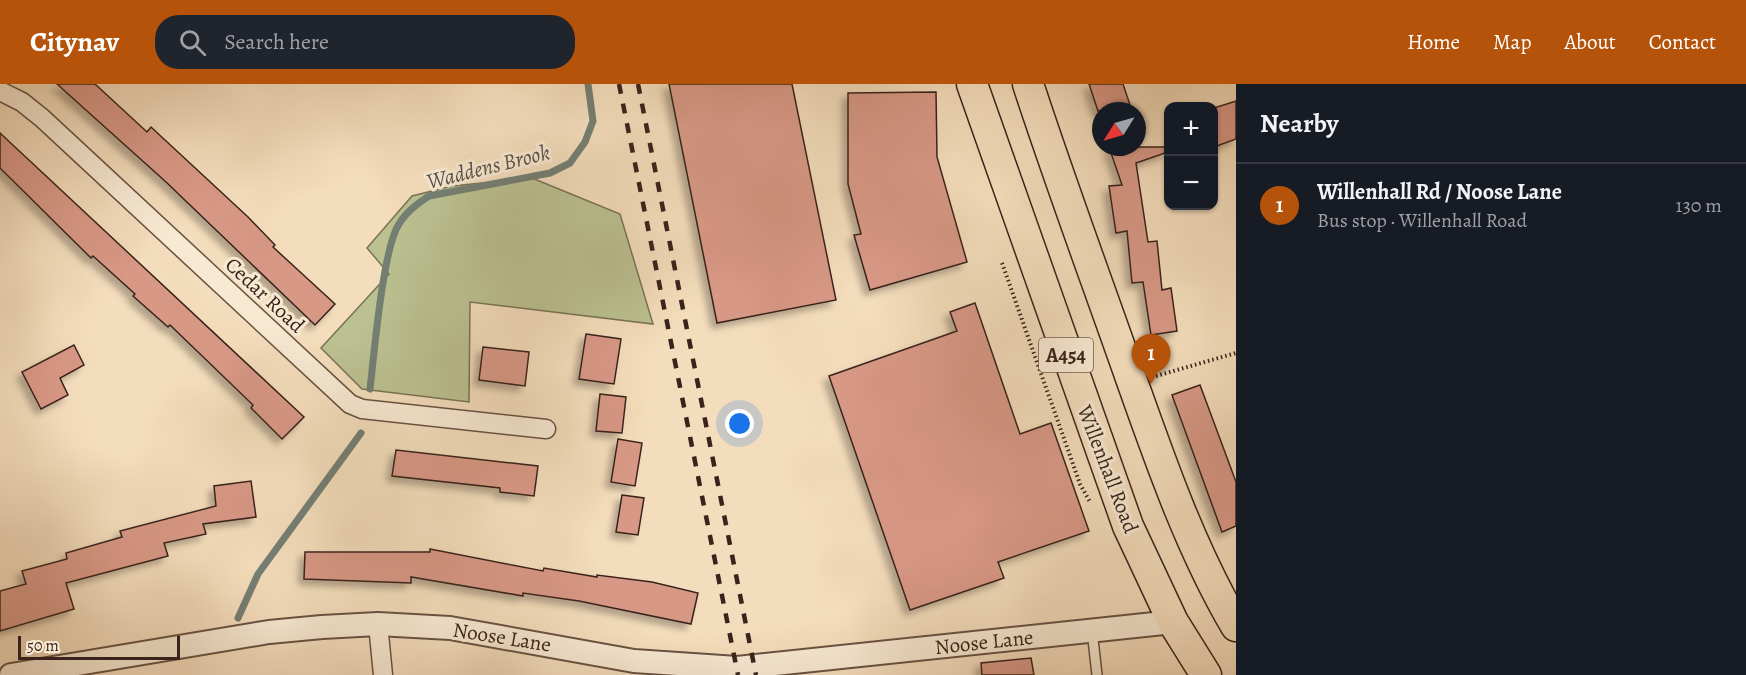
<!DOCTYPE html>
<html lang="en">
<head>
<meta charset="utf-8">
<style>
	:root { --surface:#171b24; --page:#20242c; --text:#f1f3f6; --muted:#9ea1a6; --line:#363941; --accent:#b45309 }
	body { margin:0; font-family:Alegreya,serif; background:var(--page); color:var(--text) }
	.controls { position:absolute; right:18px; top:18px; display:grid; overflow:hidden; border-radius:12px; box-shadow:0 2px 4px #0004 }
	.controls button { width:54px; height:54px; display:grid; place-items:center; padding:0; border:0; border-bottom:2px solid var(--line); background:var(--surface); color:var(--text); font:30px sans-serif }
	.compass { position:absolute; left:1092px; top:18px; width:54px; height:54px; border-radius:50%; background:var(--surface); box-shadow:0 2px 4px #0004; rotate:233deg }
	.scale { position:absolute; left:18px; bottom:15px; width:162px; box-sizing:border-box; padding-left:6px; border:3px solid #39231b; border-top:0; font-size:16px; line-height:21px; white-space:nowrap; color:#39231b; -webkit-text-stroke:4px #f8e9d3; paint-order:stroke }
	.you { position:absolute; left:740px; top:340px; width:21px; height:21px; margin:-15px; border:4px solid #fff; border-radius:50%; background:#1a73e8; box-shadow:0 0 0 9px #1a73e833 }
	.badge { display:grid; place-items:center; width:39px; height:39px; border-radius:50%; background:var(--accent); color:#fff; font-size:20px; font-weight:700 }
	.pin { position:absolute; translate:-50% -50px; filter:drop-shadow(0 2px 3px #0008) }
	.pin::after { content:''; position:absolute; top:32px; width:21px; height:18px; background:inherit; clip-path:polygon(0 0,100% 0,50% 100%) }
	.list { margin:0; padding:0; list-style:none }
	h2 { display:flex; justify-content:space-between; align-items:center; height:78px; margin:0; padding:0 24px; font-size:26px }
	h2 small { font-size:20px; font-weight:400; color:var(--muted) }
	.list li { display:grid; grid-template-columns:39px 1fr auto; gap:18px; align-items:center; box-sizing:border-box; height:84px; padding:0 24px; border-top:2px solid var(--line) }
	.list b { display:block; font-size:22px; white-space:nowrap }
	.list p { margin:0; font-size:20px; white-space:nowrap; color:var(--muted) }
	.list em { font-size:20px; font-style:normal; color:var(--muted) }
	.icon { flex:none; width:33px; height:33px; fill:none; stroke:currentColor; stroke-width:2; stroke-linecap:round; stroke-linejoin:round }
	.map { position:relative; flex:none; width:1236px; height:591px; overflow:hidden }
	header { display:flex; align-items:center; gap:36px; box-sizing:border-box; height:84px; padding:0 30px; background:var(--accent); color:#fff }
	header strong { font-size:28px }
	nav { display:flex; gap:33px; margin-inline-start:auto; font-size:21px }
	.search { width:420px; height:54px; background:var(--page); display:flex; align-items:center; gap:15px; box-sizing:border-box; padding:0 21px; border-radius:24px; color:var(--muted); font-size:22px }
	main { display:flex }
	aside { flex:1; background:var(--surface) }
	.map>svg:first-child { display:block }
</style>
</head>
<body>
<header>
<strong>Citynav</strong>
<div class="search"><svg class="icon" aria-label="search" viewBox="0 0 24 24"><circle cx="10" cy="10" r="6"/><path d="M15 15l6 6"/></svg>Search here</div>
<nav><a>Home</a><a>Map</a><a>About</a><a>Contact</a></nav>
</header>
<main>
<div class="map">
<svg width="1236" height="591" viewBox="0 0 1236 591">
	<defs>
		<filter id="shadow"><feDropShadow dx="-5.5" dy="5.5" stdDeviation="3" flood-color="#0004"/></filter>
	</defs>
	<rect width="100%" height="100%" fill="#f4ddbc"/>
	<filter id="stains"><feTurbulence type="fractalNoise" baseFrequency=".00333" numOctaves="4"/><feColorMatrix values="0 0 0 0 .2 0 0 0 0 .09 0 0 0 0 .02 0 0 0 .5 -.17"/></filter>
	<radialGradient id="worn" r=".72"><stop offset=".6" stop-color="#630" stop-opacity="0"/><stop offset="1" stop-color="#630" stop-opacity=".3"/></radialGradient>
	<path fill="#bbc191" stroke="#7a7256" stroke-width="1.5" d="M532 94 620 130 653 240 470 218 469 318 362 305 321 264 389 190 367 164 412 112 452 102Z"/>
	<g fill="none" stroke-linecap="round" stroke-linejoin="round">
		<g stroke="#747f74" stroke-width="7">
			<path d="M370 305C374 271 383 164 399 140 406 128 417 120 429 112L550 89 570 79 585 58 593 37 588 0"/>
			<path d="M238 534 258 490 361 349"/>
		</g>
	</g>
	<g fill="#d89886" stroke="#39231b" stroke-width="1.5" filter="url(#shadow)">
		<path d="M57 0H95L147 48 151 43 248 133 275 161 273 163 335 220 315 241 166 98Z"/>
		<path d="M669 0H792L836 216 717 239Z"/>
		<path d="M1089 0H1123L1132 27H1098Z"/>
		<path d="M936 8 937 73 967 178 870 206 854 151 861 150 848 100V9Z"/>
		<path d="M1236 17V55L1214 63V24Z"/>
		<path d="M0 49 304 333 282 355 251 324 253 321 170 241 168 243 133 212 135 210 93 172 91 174 0 84Z"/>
		<path d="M1109 63H1168V68L1136 79 1148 158 1157 157 1162 206 1171 204 1177 247 1151 251 1143 198 1132 199 1127 147 1116 149 1109 102 1122 101Z"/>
		<path d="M975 219 1020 350 1051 339 1089 447 998 478 1004 494 910 526 829 292 957 247 950 228Z"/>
		<path d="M586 250 621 255 614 300 579 295Z"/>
		<path d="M74 261 84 281 60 294 68 311 41 325 22 288Z"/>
		<path d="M483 263 529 268 525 302 479 296Z"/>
		<path d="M1200 301 1236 398V442L1222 448 1172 311Z"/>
		<path d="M600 310 626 313 622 349 596 347Z"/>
		<path d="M618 355 642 359 635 402 611 398Z"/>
		<path d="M396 366 538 382 534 412 500 408V404L392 392Z"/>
		<path d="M251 397 256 433 203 440 206 450 164 459 168 472 66 499 74 525 0 547V507L26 500 22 487 67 475 66 469 122 453 120 447 216 422 214 402Z"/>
		<path d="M622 411 644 414 638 451 616 448Z"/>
		<path d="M430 465 543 487 544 484 597 493V491L652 498 698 509 691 540 579 517 523 509V512L411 493V499L304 495 305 468H430Z"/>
		<path d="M1031 574 1034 591H982L981 579Z"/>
	</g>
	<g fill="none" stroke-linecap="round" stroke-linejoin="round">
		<g stroke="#685243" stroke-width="12">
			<path id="service" d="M1092 546 1097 591"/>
		</g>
		<g stroke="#685243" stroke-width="21">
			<g id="minor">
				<path d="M0 7 22 18 42 34 350 320 362 325 546 345"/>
				<path d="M378 540 383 591"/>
			</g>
		</g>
		<g stroke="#685243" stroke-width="26">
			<path id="tertiary" d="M11 591 269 548 322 543 378 540 450 544 634 577 737 584 1173 538"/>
		</g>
		<g stroke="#39231b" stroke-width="33">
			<g id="trunk">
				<path d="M972 0 1128 442 1173 538 1206 591"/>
				<path d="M1028 0C1061 101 1098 200 1133 300 1162 382 1192 467 1236 542"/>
			</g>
		</g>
		<g stroke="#39231b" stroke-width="4" stroke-dasharray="1.5 3" stroke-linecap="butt">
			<path d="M1002 179 1080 400 1090 418"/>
			<path d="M1156 292 1236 269"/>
		</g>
		<use href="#service" stroke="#f8e9d3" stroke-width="9"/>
		<use href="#minor" stroke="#f8e9d3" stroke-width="18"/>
		<use href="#tertiary" stroke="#f8e9d3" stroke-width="22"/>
		<use href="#trunk" stroke="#f4ddbc" stroke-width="30"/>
		<g stroke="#39231b" stroke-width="4.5" stroke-dasharray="10 10" stroke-linecap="butt">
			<path d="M619 0 738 591"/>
			<path d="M638 0 756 591"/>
		</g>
	</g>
	<g text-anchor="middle" stroke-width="6" stroke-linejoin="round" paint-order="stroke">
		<rect fill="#f8e9d3" stroke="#725e52" stroke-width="1.5" x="1039" y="254" width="54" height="34" rx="4.5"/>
		<g font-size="20" font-weight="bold" fill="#39231b">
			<text x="1066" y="278">A454</text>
		</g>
		<g font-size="21" fill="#39231b" stroke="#f8e9d3">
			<text transform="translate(265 211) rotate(43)" y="7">Cedar Road</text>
			<text transform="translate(1108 385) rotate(69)" y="7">Willenhall Road</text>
			<text transform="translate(502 553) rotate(9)" y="7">Noose Lane</text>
			<text transform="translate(984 558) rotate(-6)" y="7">Noose Lane</text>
		</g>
		<g font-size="22" font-style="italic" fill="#575148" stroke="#f8e9d3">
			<text transform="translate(488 82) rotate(-14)" y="8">Waddens Brook</text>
		</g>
	</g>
	<rect width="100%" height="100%" filter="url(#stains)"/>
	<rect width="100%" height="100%" fill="url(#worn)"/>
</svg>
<div class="controls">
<button>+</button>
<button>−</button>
</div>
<svg class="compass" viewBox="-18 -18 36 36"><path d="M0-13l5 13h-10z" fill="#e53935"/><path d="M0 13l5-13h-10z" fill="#9ea1a6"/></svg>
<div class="scale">50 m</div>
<div class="you"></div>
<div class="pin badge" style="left:1151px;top:300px">1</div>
</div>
<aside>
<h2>Nearby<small></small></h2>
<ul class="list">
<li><span class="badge">1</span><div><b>Willenhall Rd / Noose Lane</b><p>Bus stop · Willenhall Road</p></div><em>130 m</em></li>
</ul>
</aside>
</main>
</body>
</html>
